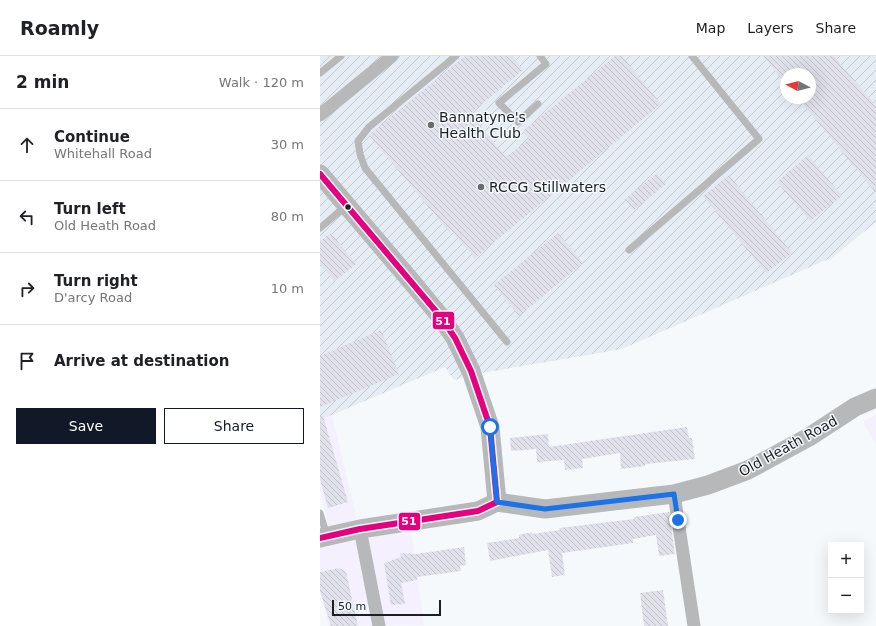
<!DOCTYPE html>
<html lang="en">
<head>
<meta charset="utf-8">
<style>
	:root { --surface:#fff; --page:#f2f2f2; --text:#202124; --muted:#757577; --line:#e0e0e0; --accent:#111827 }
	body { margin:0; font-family:"DejaVu Sans",sans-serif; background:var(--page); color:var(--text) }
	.controls { position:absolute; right:12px; bottom:12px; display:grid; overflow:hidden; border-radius:0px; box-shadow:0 4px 16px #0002 }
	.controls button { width:36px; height:36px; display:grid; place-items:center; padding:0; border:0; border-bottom:1px solid var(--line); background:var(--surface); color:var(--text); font:20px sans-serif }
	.compass { position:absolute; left:460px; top:12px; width:36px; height:36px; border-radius:50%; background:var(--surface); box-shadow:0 4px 16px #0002; rotate:277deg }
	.scale { position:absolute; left:12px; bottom:10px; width:109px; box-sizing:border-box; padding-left:4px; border:2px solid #1d1f21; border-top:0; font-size:11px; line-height:14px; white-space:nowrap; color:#1d1f21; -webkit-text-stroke:3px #f3f9fe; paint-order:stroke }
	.stop { position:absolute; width:12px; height:12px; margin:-9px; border:3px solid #1a73e8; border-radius:50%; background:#fff }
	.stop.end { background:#1a73e8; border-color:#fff; box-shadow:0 1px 4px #0008 }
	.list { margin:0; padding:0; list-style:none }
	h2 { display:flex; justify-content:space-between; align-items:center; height:52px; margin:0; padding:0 16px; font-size:17px }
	h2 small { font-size:13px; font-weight:400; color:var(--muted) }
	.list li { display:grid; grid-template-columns:26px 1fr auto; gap:12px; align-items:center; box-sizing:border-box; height:72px; padding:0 16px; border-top:1px solid var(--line) }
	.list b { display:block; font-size:15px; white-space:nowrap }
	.list p { margin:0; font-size:13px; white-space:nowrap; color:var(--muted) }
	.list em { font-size:13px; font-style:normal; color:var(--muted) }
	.actions { display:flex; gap:8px; padding:12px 16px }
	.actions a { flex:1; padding:9px 0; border:1px solid var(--accent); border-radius:0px; text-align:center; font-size:14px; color:var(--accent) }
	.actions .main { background:var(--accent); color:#fff }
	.icon { flex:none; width:22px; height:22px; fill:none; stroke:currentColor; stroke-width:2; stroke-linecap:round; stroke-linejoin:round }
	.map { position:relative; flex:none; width:556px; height:570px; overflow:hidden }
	header { display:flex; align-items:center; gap:24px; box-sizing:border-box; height:56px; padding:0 20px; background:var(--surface); border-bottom:1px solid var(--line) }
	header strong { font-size:19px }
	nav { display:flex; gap:22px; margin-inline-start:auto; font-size:14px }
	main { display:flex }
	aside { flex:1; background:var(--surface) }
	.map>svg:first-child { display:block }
</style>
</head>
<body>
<header>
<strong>Roamly</strong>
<nav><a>Map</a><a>Layers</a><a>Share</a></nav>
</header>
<main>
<aside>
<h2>2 min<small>Walk · 120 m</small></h2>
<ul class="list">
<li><svg class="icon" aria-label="ahead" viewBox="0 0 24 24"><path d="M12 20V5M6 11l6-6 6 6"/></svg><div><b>Continue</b><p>Whitehall Road</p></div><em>30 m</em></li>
<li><svg class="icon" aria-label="left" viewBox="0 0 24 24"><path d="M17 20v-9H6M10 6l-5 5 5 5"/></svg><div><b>Turn left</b><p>Old Heath Road</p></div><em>80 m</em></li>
<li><svg class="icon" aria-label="right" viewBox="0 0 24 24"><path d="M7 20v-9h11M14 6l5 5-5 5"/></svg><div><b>Turn right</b><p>D'arcy Road</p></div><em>10 m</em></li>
<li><svg class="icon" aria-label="arrive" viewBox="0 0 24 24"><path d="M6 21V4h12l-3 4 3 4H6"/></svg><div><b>Arrive at destination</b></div></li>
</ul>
<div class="actions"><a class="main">Save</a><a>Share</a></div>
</aside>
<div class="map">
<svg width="556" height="570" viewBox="0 0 556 570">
	<defs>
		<pattern id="industrial-furrows" width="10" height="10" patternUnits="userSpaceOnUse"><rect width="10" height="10" fill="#e5ecf3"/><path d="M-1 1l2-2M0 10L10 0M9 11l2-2" fill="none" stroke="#c4cad0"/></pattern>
		<pattern id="building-back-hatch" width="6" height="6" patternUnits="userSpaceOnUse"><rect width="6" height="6" fill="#e0e1eb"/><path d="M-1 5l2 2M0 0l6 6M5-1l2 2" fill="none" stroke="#c0c1c9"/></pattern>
	</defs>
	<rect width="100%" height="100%" fill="#f6f9fb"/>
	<g fill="#f4f0fd">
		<path d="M556 359V389L543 366Z"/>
		<path d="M12 360 41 480 91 474 104 569 9 570 0 534V467L8 465 0 437V363Z"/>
	</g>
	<path fill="url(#industrial-furrows)" fill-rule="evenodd" d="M0 0H556V166L513 201 302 293 162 317 134 324 125 311 0 364ZM466 18H490V42H466Z"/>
	<g fill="url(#building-back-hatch)">
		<path d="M145 0H192L203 14 150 58 186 101 209 83 203 75 295 0H302L341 48 155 202 131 174 129 176 49 79Z"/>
		<path d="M443 0H514L556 50V137L478 42H490V18H466V28Z"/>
		<path d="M488 99 522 140 490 165 457 126Z"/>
		<path d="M337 117 346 128 314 154 305 143Z"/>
		<path d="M409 119 472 197 446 217 383 140Z"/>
		<path d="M11 177 36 208 15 225 0 207V185Z"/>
		<path d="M238 177 263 207 199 260 174 229Z"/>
		<path d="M61 274 79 318 0 351V300Z"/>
		<path d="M0 360H3L28 446 8 452 0 423Z"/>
		<path d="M367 371 369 382H372L375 403 325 408V410L301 413 300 397 262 403 263 412 245 414 244 404 217 406 216 393 191 395 190 382 228 378 229 391Z"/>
		<path d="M349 456 355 498 339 500 336 479 313 483V487L242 497 245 519 232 521 228 494 170 505 167 487 199 482V479L212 476V478L240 474 239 472 314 463V461Z"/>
		<path d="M144 491 146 509 140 510 141 515 97 521V524L81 527 85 548 71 549 64 507 81 501 80 497 96 498Z"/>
		<path d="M19 512 26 516 38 570H11L0 535V516Z"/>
		<path d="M343 534 348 570H324L320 537Z"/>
	</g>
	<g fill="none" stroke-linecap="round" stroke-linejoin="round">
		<g stroke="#b7b8ba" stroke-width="7">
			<path d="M136 0 49 71 38 85 40 98 45 112 187 286"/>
			<path d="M0 17 21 0"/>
			<path d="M218 48 198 66 179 47 226 8 220 0"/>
			<path d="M0 172 26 150"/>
			<path d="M309 194 439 83 372 0"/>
			<path d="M0 457 7 480"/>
		</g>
		<g stroke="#b7b8ba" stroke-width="13">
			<path d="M0 59 72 0"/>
			<path d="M354 438 374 570"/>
			<path d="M40 473 59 570"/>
		</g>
		<g stroke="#b6b8b9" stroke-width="19">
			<path d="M0 118 91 225 120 260 135 282 151 315 170 371 177 446"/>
			<path d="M0 482 40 473 158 455 177 446 225 453 354 438 388 429 428 414 489 381 535 351 556 342"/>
		</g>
		<g stroke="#f3f9fe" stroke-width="9">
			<g id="bus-1">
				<path d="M0 118 120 260 135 282 151 315 170 371 177 446"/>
				<path d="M0 482 40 473 158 455 177 446"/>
			</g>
		</g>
		<use href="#bus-1" stroke="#e5007d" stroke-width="6"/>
	</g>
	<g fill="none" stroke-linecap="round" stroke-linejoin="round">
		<path stroke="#1a73e8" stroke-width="5" d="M170 371 177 446 225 453 354 438 358 464"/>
	</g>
	<g fill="#696b6d" stroke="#f3f9fe" stroke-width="1.5">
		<circle cx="111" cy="69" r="4"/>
		<circle cx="161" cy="131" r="4"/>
	</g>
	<circle fill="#1d1f21" stroke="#f3f9fe" stroke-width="1.5" cx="28" cy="151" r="3.5"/>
	<g text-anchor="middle" stroke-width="3" stroke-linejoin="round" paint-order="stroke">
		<g font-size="14" fill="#1d1f21" stroke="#f3f9fe" text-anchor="start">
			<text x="119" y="66">Bannatyne's<tspan x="119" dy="16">Health Club</tspan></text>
			<text x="169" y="136">RCCG Stillwaters</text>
		</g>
		<g font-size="14" fill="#1d1f21" stroke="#f3f9fe">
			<text transform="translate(468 390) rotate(-29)" y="5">Old Heath Road</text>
		</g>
	</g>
	<g stroke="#f3f9fe" stroke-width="1.5">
		<rect x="112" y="255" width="23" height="19" rx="4" fill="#e5007d"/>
		<rect x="78" y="456" width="23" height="19" rx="4" fill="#e5007d"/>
	</g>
	<g font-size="11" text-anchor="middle" font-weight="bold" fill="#fff">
		<text x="123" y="269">51</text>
		<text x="89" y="469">51</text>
	</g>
</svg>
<div class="controls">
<button>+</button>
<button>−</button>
</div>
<svg class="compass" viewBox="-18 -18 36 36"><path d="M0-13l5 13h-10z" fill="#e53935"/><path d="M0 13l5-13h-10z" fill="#757577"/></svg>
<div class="scale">50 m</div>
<div class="stop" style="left:170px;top:371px"></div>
<div class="stop end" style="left:358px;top:464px"></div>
</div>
</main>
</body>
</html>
